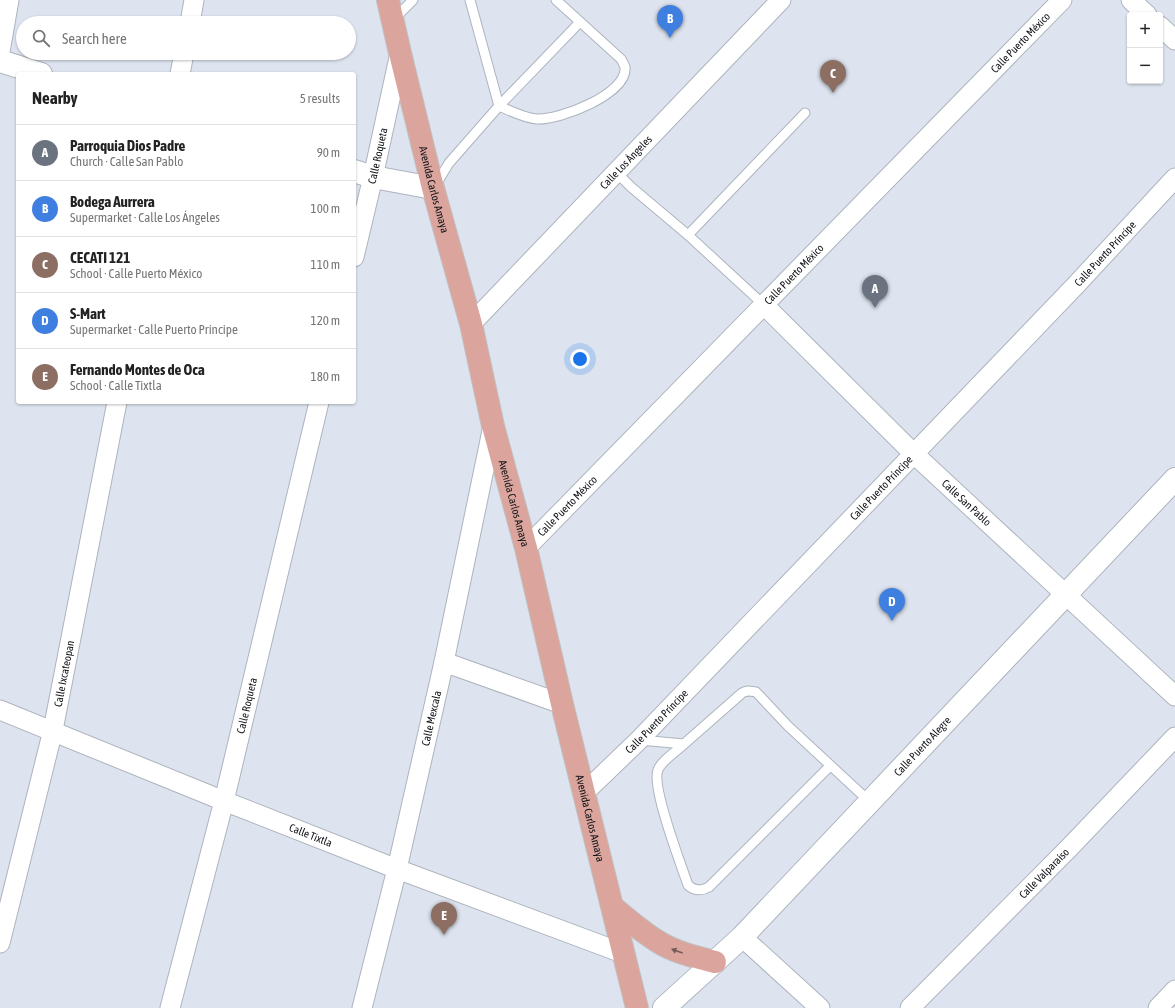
<!DOCTYPE html>
<html lang="en">
<head>
<meta charset="utf-8">
<style>
	:root { --surface:#fff; --page:#f2f2f2; --text:#222; --muted:#767676; --line:#e0e0e0; --accent:#2563eb }
	body { margin:0; font-family:"Asap Condensed",sans-serif; background:var(--page); color:var(--text) }
	.controls { position:absolute; right:12px; top:12px; display:grid; overflow:hidden; border-radius:4px; box-shadow:0 1px 3px #0004 }
	.controls button { width:36px; height:36px; display:grid; place-items:center; padding:0; border:0; border-bottom:1px solid var(--line); background:var(--surface); color:var(--text); font:20px sans-serif }
	.you { position:absolute; left:580px; top:359px; width:14px; height:14px; margin:-10px; border:3px solid #fff; border-radius:50%; background:#1a73e8; box-shadow:0 0 0 6px #1a73e833 }
	.badge { display:grid; place-items:center; width:26px; height:26px; border-radius:50%; background:var(--accent); color:#fff; font-size:13px; font-weight:700 }
	.pin { position:absolute; translate:-50% -33px; filter:drop-shadow(0 1px 2px #0008) }
	.pin::after { content:''; position:absolute; top:21px; width:14px; height:12px; background:inherit; clip-path:polygon(0 0,100% 0,50% 100%) }
	.list { margin:0; padding:0; list-style:none }
	h2 { display:flex; justify-content:space-between; align-items:center; height:52px; margin:0; padding:0 16px; font-size:17px }
	h2 small { font-size:13px; font-weight:400; color:var(--muted) }
	.list li { display:grid; grid-template-columns:26px 1fr auto; gap:12px; align-items:center; box-sizing:border-box; height:56px; padding:0 16px; border-top:1px solid var(--line) }
	.list b { display:block; font-size:15px; white-space:nowrap }
	.list p { margin:0; font-size:13px; white-space:nowrap; color:var(--muted) }
	.list em { font-size:13px; font-style:normal; color:var(--muted) }
	.icon { flex:none; width:22px; height:22px; fill:none; stroke:currentColor; stroke-width:2; stroke-linecap:round; stroke-linejoin:round }
	.map { position:relative; flex:none; width:1175px; height:1008px; overflow:hidden }
	.search { position:absolute; background:var(--surface); box-shadow:0 1px 3px #0004; left:16px; top:16px; width:340px; height:44px; display:flex; align-items:center; gap:10px; box-sizing:border-box; padding:0 14px; border-radius:22px; color:var(--muted); font-size:15px }
	.panel { position:absolute; background:var(--surface); box-shadow:0 1px 3px #0004; left:16px; top:72px; width:340px; height:332px; border-radius:4px }
	.map>svg:first-child { display:block }
</style>
</head>
<body>
<div class="map">
<svg width="1175" height="1008" viewBox="0 0 1175 1008">
	<rect width="100%" height="100%" fill="#dde4ef"/>
	<g fill="none" stroke-linecap="round" stroke-linejoin="round">
		<g stroke="#adb4be" stroke-width="11">
			<g id="service">
				<path d="M470 0 499 106 580 22"/>
				<path d="M393 20 413 0"/>
				<path d="M616 172 631 187 688 235 764 305"/>
				<path d="M435 186 449 163 499 106C511 111 524 118 537 119 560 120 628 94 625 67 624 64 622 61 621 59L556 0"/>
				<path d="M688 235 805 113"/>
				<path d="M640 740 684 744 742 693C747 690 750 691 756 692L788 726 870 802"/>
				<path d="M684 744C677 751 661 761 658 770 651 786 681 865 688 885 694 891 702 891 709 887L830 766"/>
			</g>
		</g>
		<g stroke="#adb4be" stroke-width="21">
			<g id="minor">
				<path d="M1131 0 1147 15"/>
				<path d="M190 23 194 0"/>
				<path d="M1160 26 1175 40"/>
				<path d="M0 52 9 0"/>
				<path d="M180 74 184 53"/>
				<path id="s1" d="M354 257 373 177 400 53"/>
				<path id="s2" d="M764 305 913 453 1175 696"/>
				<path id="s3" d="M471 324 781 0"/>
				<path id="s4" d="M526 548 1062 0"/>
				<path d="M444 662 562 704"/>
				<path id="s5" d="M0 710 224 801 397 869 625 954"/>
				<path id="s6" d="M584 793 639 740 1075 286 1175 178"/>
				<path d="M742 937 820 1008"/>
				<path id="s7" d="M0 943 53 730 117 402"/>
				<path id="s8" d="M170 1008 224 801 319 402"/>
				<path id="s9" d="M362 1008 397 869 444 662 493 426"/>
				<path id="s10" d="M910 1008 1069 848 1175 737"/>
				<path d="M1158 1008 1175 990"/>
			</g>
		</g>
		<g stroke="#adb4be" stroke-width="24">
			<g id="tertiary">
				<path d="M0 61 41 74"/>
				<path d="M354 171 373 177 433 188"/>
				<path id="s11" d="M664 1008 742 937 1175 479"/>
			</g>
		</g>
		<g stroke="#c1c1c2" stroke-width="24">
			<g id="primary">
				<path id="s12" d="M388 0 400 53 433 188 471 324 493 426 526 548 562 704 637 1008"/>
				<path d="M613 907C627 919 641 931 657 941 674 952 695 957 715 962"/>
			</g>
		</g>
		<use href="#service" stroke="#fff" stroke-width="9"/>
		<use href="#minor" stroke="#fff" stroke-width="19"/>
		<use href="#tertiary" stroke="#fff" stroke-width="22"/>
		<use href="#primary" stroke="#dba59d" stroke-width="22"/>
	</g>
	<defs><path id="oneway-solid" d="M-6-.8H1V-3.2L6.5 0L1 3.2V.8H-6Z"/></defs>
	<use fill="#755b59" href="#oneway-solid" transform="translate(677 951) rotate(-160)"/>
	<g text-anchor="middle" stroke-width="4" stroke-linejoin="round" paint-order="stroke">
		<g font-size="11" fill="#0f1115" stroke="#dde4ef">
			<text dy="4" stroke="none"><textPath href="#s4" startOffset="707">Calle Puerto México</textPath></text>
			<text dy="4" stroke="none"><textPath href="#s1" startOffset="104">Calle Roqueta</textPath></text>
			<text dy="4" stroke="none"><textPath href="#s3" startOffset="224">Calle Los Ángeles</textPath></text>
			<text dy="4" stroke="none"><textPath href="#s12" startOffset="195">Avenida Carlos Amaya</textPath></text>
			<text dy="4" stroke="none"><textPath href="#s6" startOffset="750">Calle Puerto Príncipe</textPath></text>
			<text dy="4" stroke="none"><textPath href="#s4" startOffset="383">Calle Puerto México</textPath></text>
			<text dy="4" stroke="none"><textPath href="#s6" startOffset="426">Calle Puerto Príncipe</textPath></text>
			<text dy="4" stroke="none"><textPath href="#s2" startOffset="283">Calle San Pablo</textPath></text>
			<text dy="4" stroke="none"><textPath href="#s12" startOffset="519">Avenida Carlos Amaya</textPath></text>
			<text dy="4" stroke="none"><textPath href="#s4" startOffset="59">Calle Puerto México</textPath></text>
			<text dy="4" stroke="none"><textPath href="#s7" startOffset="277">Calle Ixcateopan</textPath></text>
			<text dy="4" stroke="none"><textPath href="#s8" startOffset="312">Calle Roqueta</textPath></text>
			<text dy="4" stroke="none"><textPath href="#s9" startOffset="298">Calle Mexcala</textPath></text>
			<text dy="4" stroke="none"><textPath href="#s6" startOffset="102">Calle Puerto Príncipe</textPath></text>
			<text dy="4" stroke="none"><textPath href="#s11" startOffset="368">Calle Puerto Alegre</textPath></text>
			<text dy="4" stroke="none"><textPath href="#s12" startOffset="843">Avenida Carlos Amaya</textPath></text>
			<text dy="4" stroke="none"><textPath href="#s5" startOffset="335">Calle Tixtla</textPath></text>
			<text dy="4" stroke="none"><textPath href="#s10" startOffset="190">Calle Valparaíso</textPath></text>
		</g>
	</g>
</svg>
<div class="controls">
<button>+</button>
<button>−</button>
</div>
<div class="you"></div>
<div class="pin badge" style="left:875px;top:308px;background:#6b7280">A</div>
<div class="pin badge" style="left:670px;top:38px;background:#3f7fe0">B</div>
<div class="pin badge" style="left:833px;top:93px;background:#8d6e63">C</div>
<div class="pin badge" style="left:892px;top:621px;background:#3f7fe0">D</div>
<div class="pin badge" style="left:444px;top:935px;background:#8d6e63">E</div>
<div class="search"><svg class="icon" aria-label="search" viewBox="0 0 24 24"><circle cx="10" cy="10" r="6"/><path d="M15 15l6 6"/></svg>Search here</div>
<section class="panel">
<h2>Nearby<small>5 results</small></h2>
<ul class="list">
<li><span class="badge" style="background:#6b7280">A</span><div><b>Parroquia Dios Padre</b><p>Church · Calle San Pablo</p></div><em>90 m</em></li>
<li><span class="badge" style="background:#3f7fe0">B</span><div><b>Bodega Aurrera</b><p>Supermarket · Calle Los Ángeles</p></div><em>100 m</em></li>
<li><span class="badge" style="background:#8d6e63">C</span><div><b>CECATI 121</b><p>School · Calle Puerto México</p></div><em>110 m</em></li>
<li><span class="badge" style="background:#3f7fe0">D</span><div><b>S-Mart</b><p>Supermarket · Calle Puerto Príncipe</p></div><em>120 m</em></li>
<li><span class="badge" style="background:#8d6e63">E</span><div><b>Fernando Montes de Oca</b><p>School · Calle Tixtla</p></div><em>180 m</em></li>
</ul>
</section>
</div>
</body>
</html>
